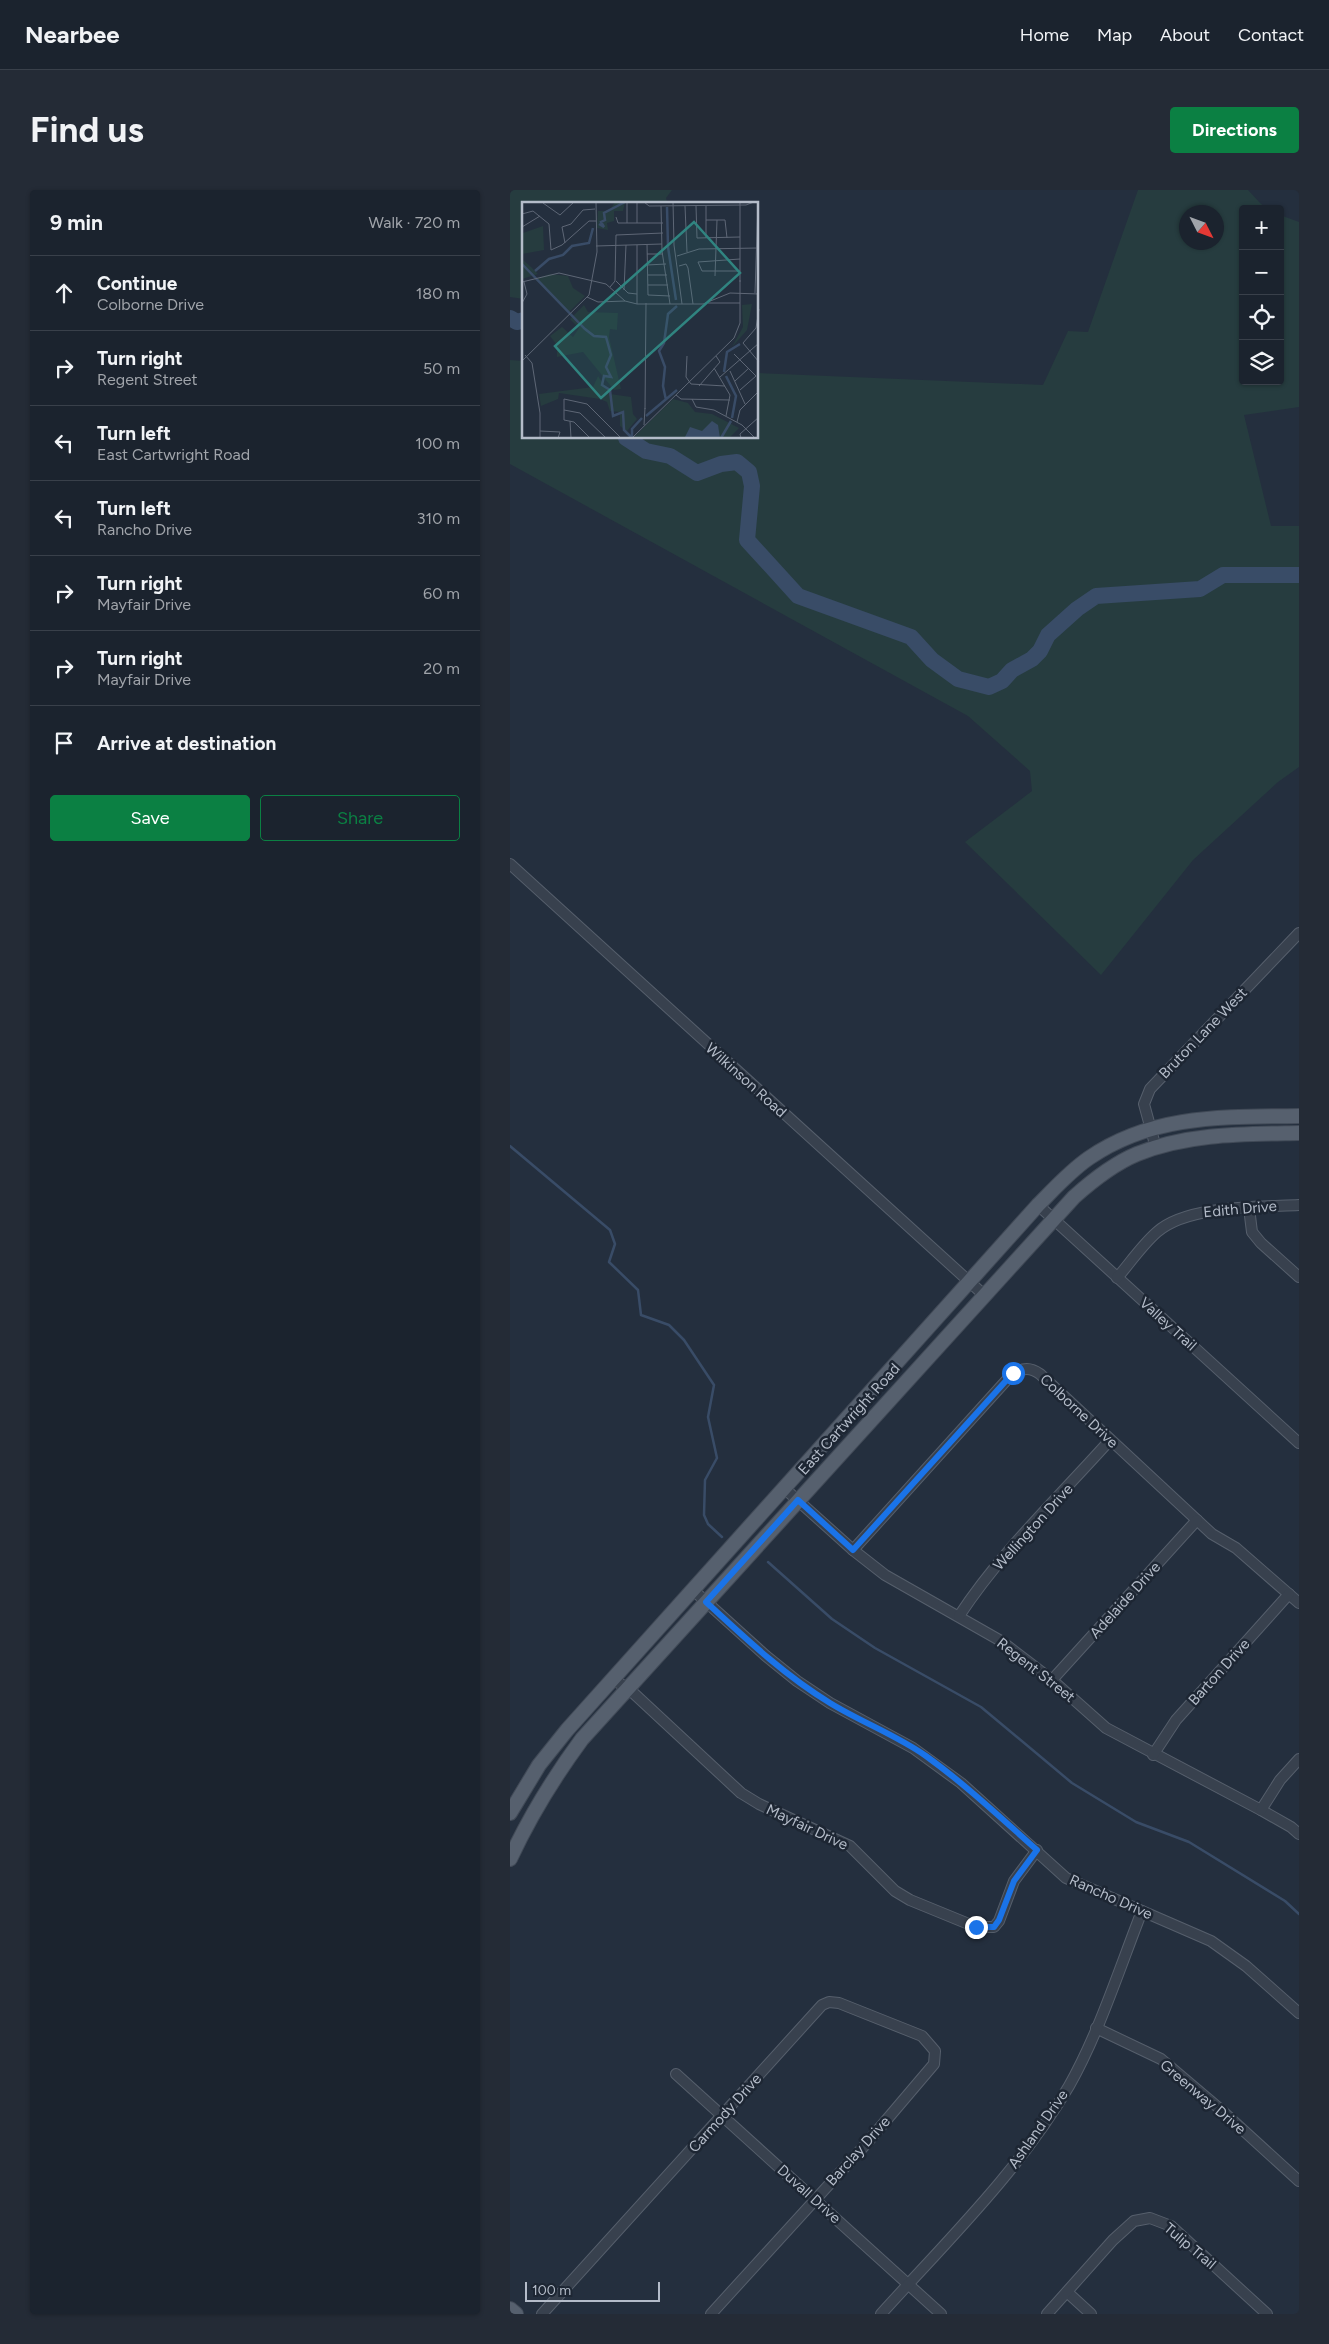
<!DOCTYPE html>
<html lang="en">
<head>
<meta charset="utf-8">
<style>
	:root { --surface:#1b232e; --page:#242b36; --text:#f1f3f6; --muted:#a0a4aa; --line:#39404a; --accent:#0b8043 }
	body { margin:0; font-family:Figtree,sans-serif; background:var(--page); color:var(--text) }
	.controls { position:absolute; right:15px; top:15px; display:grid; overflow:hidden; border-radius:5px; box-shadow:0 1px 4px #0004 }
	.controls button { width:45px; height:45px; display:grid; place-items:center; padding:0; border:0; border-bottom:1px solid var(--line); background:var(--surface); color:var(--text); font:25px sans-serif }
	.compass { position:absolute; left:669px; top:15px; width:45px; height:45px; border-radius:50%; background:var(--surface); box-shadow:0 1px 4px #0004; rotate:132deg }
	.scale { position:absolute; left:15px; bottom:12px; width:135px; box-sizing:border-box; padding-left:5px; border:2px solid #b4bcc9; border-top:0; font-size:14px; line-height:18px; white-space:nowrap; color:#b4bcc9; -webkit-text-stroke:4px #1d2633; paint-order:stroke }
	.stop { position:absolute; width:15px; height:15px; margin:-11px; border:4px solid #1a73e8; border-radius:50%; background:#fff }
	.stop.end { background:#1a73e8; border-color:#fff; box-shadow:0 1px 5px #0008 }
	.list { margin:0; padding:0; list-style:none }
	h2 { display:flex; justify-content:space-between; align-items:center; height:65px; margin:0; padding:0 20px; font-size:21px }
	h2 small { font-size:16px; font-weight:400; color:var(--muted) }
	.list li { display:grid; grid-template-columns:32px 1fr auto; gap:15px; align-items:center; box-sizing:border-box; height:75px; padding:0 20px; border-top:1px solid var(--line) }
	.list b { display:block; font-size:19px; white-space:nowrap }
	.list p { margin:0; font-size:16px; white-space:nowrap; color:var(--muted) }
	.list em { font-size:16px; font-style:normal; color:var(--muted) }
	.actions { display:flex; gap:10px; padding:15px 20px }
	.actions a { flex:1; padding:11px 0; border:1px solid var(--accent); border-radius:5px; text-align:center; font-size:18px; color:var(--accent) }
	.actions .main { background:var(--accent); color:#fff }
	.icon { flex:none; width:28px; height:28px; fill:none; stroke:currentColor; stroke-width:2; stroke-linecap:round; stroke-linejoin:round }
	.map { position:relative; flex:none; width:789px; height:2124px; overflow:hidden; border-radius:5px }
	header { display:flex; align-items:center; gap:30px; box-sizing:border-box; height:70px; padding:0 25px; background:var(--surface); border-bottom:1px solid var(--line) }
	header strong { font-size:24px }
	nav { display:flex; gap:28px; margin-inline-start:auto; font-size:18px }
	.intro { display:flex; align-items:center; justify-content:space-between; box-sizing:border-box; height:120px; padding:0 30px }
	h1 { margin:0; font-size:35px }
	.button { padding:12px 22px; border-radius:5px; background:var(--accent); color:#fff; font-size:18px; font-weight:700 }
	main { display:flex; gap:30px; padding:0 30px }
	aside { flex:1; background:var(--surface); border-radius:5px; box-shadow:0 1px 4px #0004 }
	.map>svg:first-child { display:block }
</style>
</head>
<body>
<header>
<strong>Nearbee</strong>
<nav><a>Home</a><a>Map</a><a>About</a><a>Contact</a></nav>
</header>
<div class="intro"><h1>Find us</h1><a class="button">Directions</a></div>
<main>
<aside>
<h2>9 min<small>Walk · 720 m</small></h2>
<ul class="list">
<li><svg class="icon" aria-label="ahead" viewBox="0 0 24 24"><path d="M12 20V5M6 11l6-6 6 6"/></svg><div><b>Continue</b><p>Colborne Drive</p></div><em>180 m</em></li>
<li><svg class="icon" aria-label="right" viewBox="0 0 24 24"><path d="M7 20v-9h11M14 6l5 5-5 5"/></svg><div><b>Turn right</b><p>Regent Street</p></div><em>50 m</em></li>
<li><svg class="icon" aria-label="left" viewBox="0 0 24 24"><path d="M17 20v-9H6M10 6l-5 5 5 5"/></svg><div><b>Turn left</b><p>East Cartwright Road</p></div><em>100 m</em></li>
<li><svg class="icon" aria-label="left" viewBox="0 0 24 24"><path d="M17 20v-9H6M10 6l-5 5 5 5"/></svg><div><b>Turn left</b><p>Rancho Drive</p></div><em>310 m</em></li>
<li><svg class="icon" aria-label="right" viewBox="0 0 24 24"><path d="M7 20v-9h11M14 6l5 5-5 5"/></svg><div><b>Turn right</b><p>Mayfair Drive</p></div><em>60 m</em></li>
<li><svg class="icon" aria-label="right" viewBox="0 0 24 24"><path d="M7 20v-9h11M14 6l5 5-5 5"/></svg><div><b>Turn right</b><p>Mayfair Drive</p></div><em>20 m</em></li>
<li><svg class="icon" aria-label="arrive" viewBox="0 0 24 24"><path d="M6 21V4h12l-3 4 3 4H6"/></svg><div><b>Arrive at destination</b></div></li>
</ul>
<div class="actions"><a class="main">Save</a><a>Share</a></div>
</aside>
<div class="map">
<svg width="789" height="2124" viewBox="0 0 789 2124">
	<rect width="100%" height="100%" fill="#242f3e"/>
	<g fill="#263c3f" fill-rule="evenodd">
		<path d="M0 0H162L156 8 158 14H14V109L0 107Z"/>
		<path d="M628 0H738L751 14 759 19H733V191H770V25L789 32V217L734 225 761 336H789V577L768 592 683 670 591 785 455 652 522 601 520 581 458 526 0 274V170L14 171V248H248V183L533 195 558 141 578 142ZM676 22H706V52H676Z"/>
	</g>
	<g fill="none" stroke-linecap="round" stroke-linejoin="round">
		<g stroke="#394c67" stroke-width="2.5">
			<path d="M0 956 100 1040 105 1054 99 1072 128 1100 131 1125 159 1135 174 1150 204 1195 198 1227 207 1268 195 1290 194 1325 198 1334 212 1347"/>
			<path d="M258 1372 322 1429 365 1458 471 1517 562 1593 626 1632 679 1652 775 1711 789 1724"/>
		</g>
		<g stroke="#394c67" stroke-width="16">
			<path d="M0 128 7 132 14 130"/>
			<path d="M116 248 136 261 160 266 187 283 211 274 227 272 239 282 242 296 237 350 288 406 401 447 422 470 448 489 479 497 492 491 502 480 522 469 530 461 538 445 567 419 586 406 690 399 713 385H789"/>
		</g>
		<g stroke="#565f6c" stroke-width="12">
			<g id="minor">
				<path d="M0 674 474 1105"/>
				<path d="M646 958 634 914 640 899 789 743"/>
				<path d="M528 1015 789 1253"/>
				<path d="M739 1018 742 1042 751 1053 789 1087"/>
				<path d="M607 1088C620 1073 632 1055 647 1042 677 1015 751 1017 789 1015"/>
				<path d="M274 1298 343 1360 375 1385 491 1451 542 1490 596 1538 751 1620 781 1637 789 1644"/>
				<path d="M343 1360 503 1183C514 1178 520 1177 530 1184L702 1344 726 1358 789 1413"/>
				<path d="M182 1399 256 1466 287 1491 320 1513 403 1558 451 1593 556 1688 701 1751 736 1776 789 1823"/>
				<path d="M449 1426C491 1362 549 1307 600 1250"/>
				<path d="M103 1490 118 1498 231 1603 249 1614 340 1656 385 1701 400 1710 466 1737H484L489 1731 504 1691 527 1660"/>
				<path d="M542 1490 687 1330"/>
				<path d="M643 1565 666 1530 779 1404"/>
				<path d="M751 1620 770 1590 789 1569"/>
				<path d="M586 1838 651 1869 710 1919 789 1991"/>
				<path d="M166 1884 431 2124"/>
				<path d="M557 2102 581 2124"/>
				<path d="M32 2124 312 1815 319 1812 329 1813 412 1846 425 1861 424 1874 356 1954 201 2124"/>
				<path d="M371 2124C437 2051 509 1981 559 1896 589 1843 610 1777 632 1721"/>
				<path d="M537 2124 603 2050 624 2031 640 2028 661 2036 757 2124"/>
			</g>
		</g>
		<g stroke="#414a57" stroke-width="16">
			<g id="major">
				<path d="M0 1623 29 1575 57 1540 528 1015C544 999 560 981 579 968 643 924 714 927 789 926"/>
				<path d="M0 1669C20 1626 44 1587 72 1549L564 1007C583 990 603 974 627 964 678 943 735 944 789 943"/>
				<path d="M0 2119 6 2124"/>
			</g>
		</g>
		<use href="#minor" stroke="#38414e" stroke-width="10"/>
		<use href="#major" stroke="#56606e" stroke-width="14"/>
	</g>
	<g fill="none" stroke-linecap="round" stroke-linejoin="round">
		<path stroke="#1a73e8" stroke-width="6" d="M466 1737H484L489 1730 504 1691 527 1660C491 1628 456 1595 416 1566 386 1545 351 1532 320 1513 274 1485 235 1448 196 1412L288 1310 343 1360 503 1183"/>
	</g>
	<g text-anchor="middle" stroke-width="5" stroke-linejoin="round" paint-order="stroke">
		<g font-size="15" fill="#b4bcc9" stroke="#1d2633">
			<text transform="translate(693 843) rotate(-46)" y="5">Bruton Lane West</text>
			<text transform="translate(236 890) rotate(42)" y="5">Wilkinson Road</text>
			<text transform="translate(730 1019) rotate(-5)" y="5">Edith Drive</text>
			<text transform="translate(658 1134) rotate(42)" y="5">Valley Trail</text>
			<text transform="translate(569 1221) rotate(43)" y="5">Colborne Drive</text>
			<text transform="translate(339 1229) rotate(-48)" y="5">East Cartwright Road</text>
			<text transform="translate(523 1337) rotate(-48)" y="5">Wellington Drive</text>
			<text transform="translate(615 1410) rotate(-48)" y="5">Adelaide Drive</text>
			<text transform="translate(526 1480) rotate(38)" y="5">Regent Street</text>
			<text transform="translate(709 1482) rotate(-48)" y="5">Barton Drive</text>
			<text transform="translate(297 1637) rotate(25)" y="5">Mayfair Drive</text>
			<text transform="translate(601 1707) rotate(24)" y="5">Rancho Drive</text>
			<text transform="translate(693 1907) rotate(40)" y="5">Greenway Drive</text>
			<text transform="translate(215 1923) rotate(-48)" y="5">Carmody Drive</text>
			<text transform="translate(528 1939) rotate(-55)" y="5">Ashland Drive</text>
			<text transform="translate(348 1961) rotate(-48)" y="5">Barclay Drive</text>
			<text transform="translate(299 2004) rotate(42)" y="5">Duvall Drive</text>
			<text transform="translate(680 2056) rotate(40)" y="5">Tulip Trail</text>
		</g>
	</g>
	<g transform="translate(12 12)">
		<rect width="236" height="236" fill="#242f3e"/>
		<path d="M93 0H103L101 9H92V19L85 21 86 28 75 26 76 9H87ZM21 24 22 48 0 52 1 31ZM0 57 9 65 16 72 0 77ZM28 72 46 74 51 86 63 94 46 111 13 77ZM230 102 225 128 210 145 221 125 220 103ZM62 103 66 110 96 111 95 128 88 127 87 135 99 187 92 188 61 150 35 155V143L28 134 40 125 51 135 57 126 48 117ZM76 174 88 192 109 195 111 212 115 217 105 229 98 224V210L88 209 85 200 78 197 37 191 36 197 19 204 17 192 71 185ZM151 197 166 201 173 210 190 212 217 226 207 236H111Z" fill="#263c3f"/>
		<path d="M190 219 196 223 198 236 163 235 168 225 180 229Z" fill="#394c67"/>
		<path fill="none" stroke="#394c67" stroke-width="2.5" d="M145 5 146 45 154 98M77 22 82 25 79 20 83 18 82 11 103 0M0 62 63 127 72 134 84 135 89 153 84 165 89 175 82 174 80 183 88 188 91 214 101 210 102 228 110 236M13 69 27 57 41 53 50 44 67 41 71 26M202 170 205 150 218 142M204 174 214 194 210 216M144 198 141 184 143 165 137 149 142 141 146 112 155 104M124 214 155 188M110 235V227L120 216M199 236 209 219"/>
		<path fill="none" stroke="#5e6776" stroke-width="1" d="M122 0 127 4 224 3 232 0M151 0 152 43 160 102M218 0V80M21 1 38 13 52 0M139 4 140 49 148 102M163 4 165 50M174 4 175 36 218 35M184 4V36M0 12 11 9 27 22 29 48 40 43 67 19H74M94 15 96 21H141M184 18H203L205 36M105 21V0M115 21V0M0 25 18 14M43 41 40 25 49 22 61 8 73 7M125 42 126 93 148 94M74 44 140 42M125 52H141M155 54 177 47 237 46M125 63 144 62M157 64 164 62 166 66 171 102M218 69H180L176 60 218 57M126 73H145M193 74 195 18M94 79 106 91 115 92M0 80 37 71 84 82 103 99 115 102H181L208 91 237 92M126 83H146M88 85 93 79 94 33 141 31M102 88 104 43M233 91 236 0M65 95 76 100 103 99M0 101 5 92 2 80M186 101H218M115 102V43M237 107 234 126 221 141 237 160M212 152 234 174 218 188M3 153 10 161 18 211V236M165 154 164 175 169 182 203 184M0 159 67 93 75 50 74 0M192 166 208 193 204 214M208 169 223 202M198 175 237 141M213 179 227 166M177 184 198 160 194 154M154 193 159 197 208 198M170 197 174 205 192 208 220 223 233 236M123 207 124 101M42 208 58 211 84 236M48 219 49 236M215 220 218 208 237 189M122 223 123 206M18 229 38 230 36 236M68 236 52 220 42 218V197L65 202 99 236M110 236 212 136 218 121V78M219 236 218 232 237 215"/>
		<path fill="#308480" fill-opacity="0.15" stroke="#308480" stroke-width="2.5" d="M172 20 218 71 79 196 33 144Z"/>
		<rect width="236" height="236" fill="none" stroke="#b4bcc9" stroke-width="2.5"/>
	</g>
</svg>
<div class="controls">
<button>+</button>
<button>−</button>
<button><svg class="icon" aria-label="locate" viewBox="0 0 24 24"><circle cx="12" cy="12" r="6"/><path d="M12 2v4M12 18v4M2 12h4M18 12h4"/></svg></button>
<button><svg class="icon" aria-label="layers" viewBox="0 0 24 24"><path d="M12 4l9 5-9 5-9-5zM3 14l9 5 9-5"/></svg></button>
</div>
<svg class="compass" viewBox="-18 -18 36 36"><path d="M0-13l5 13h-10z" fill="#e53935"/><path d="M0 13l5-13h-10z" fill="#a0a4aa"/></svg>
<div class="scale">100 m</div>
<div class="stop" style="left:503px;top:1183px"></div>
<div class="stop end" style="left:466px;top:1737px"></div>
</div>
</main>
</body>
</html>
